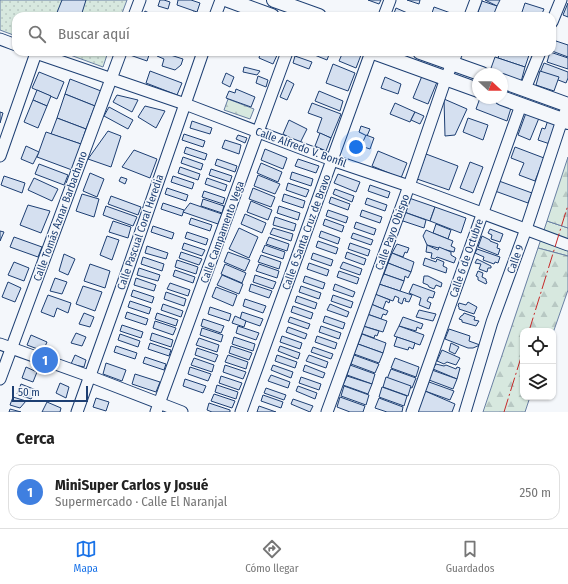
<!DOCTYPE html>
<html lang="es">
<head>
<meta charset="utf-8">
<style>
	:root { --surface:#fff; --page:#f2f2f2; --text:#222; --muted:#767676; --line:#e0e0e0; --accent:#1a73e8 }
	body { margin:0; font-family:"Fira Sans Condensed",sans-serif; background:var(--page); color:var(--text) }
	.controls { position:absolute; right:12px; bottom:12px; display:grid; overflow:hidden; border-radius:8px; box-shadow:0 1px 3px #0004 }
	.controls button { width:36px; height:36px; display:grid; place-items:center; padding:0; border:0; border-bottom:1px solid var(--line); background:var(--surface); color:var(--text); font:20px sans-serif }
	.compass { position:absolute; left:472px; top:68px; width:36px; height:36px; border-radius:50%; background:var(--surface); box-shadow:0 1px 3px #0004; rotate:112deg }
	.scale { position:absolute; left:12px; bottom:10px; width:76px; box-sizing:border-box; padding-left:4px; border:2px solid #1d3f73; border-top:0; font-size:11px; line-height:14px; white-space:nowrap; color:#1d3f73; -webkit-text-stroke:3px #f4f7fb; paint-order:stroke }
	.you { position:absolute; left:356px; top:147px; width:14px; height:14px; margin:-10px; border:3px solid #fff; border-radius:50%; background:#1a73e8; box-shadow:0 0 0 6px #1a73e833 }
	.badge { display:grid; place-items:center; width:26px; height:26px; border-radius:50%; background:var(--accent); color:#fff; font-size:13px; font-weight:700 }
	.pin { position:absolute; translate:-50% -50%; border:2px solid #fff; box-shadow:0 1px 4px #0006 }
	.list { margin:0; padding:0; list-style:none }
	h2 { display:flex; justify-content:space-between; align-items:center; height:52px; margin:0; padding:0 16px; font-size:17px }
	h2 small { font-size:13px; font-weight:400; color:var(--muted) }
	.list li { display:grid; grid-template-columns:26px 1fr auto; gap:12px; align-items:center; box-sizing:border-box; height:56px; margin:0 8px 8px; padding:0 8px; border:1px solid var(--line); border-radius:12px }
	.list b { display:block; font-size:15px; white-space:nowrap }
	.list p { margin:0; font-size:13px; white-space:nowrap; color:var(--muted) }
	.list em { font-size:13px; font-style:normal; color:var(--muted) }
	.icon { flex:none; width:22px; height:22px; fill:none; stroke:currentColor; stroke-width:2; stroke-linecap:round; stroke-linejoin:round }
	.map { position:relative; flex:none; width:568px; height:412px; overflow:hidden }
	.search { position:absolute; background:var(--surface); box-shadow:0 1px 3px #0004; left:12px; right:12px; top:12px; height:44px; display:flex; align-items:center; gap:10px; box-sizing:border-box; padding:0 14px; border-radius:12px; color:var(--muted); font-size:15px }
	.sheet { height:116px; background:var(--surface) }
	nav { display:flex; justify-content:space-around; align-items:center; box-sizing:border-box; height:56px; border-top:1px solid var(--line); background:var(--surface); font-size:11px; color:var(--muted) }
	nav a { display:grid; justify-items:center; gap:2px }
	nav .on { color:var(--accent) }
	.map>svg:first-child { display:block }
</style>
</head>
<body>
<div class="map">
<svg width="568" height="412" viewBox="0 0 568 412">
	<defs>
		<pattern id="forest-firs" width="22" height="20" patternUnits="userSpaceOnUse"><rect width="22" height="20" fill="#d7e8df"/><path d="M5 1l3.5 6h-7zM16 11l3.5 6h-7z" fill="#b8c8c3"/></pattern>
		<pattern id="park-dots" width="8" height="8" patternUnits="userSpaceOnUse"><rect width="8" height="8" fill="#d7e8df"/><path d="M2 2h.1M6 6h.1" fill="none" stroke="#b8c8c3" stroke-width="1.8" stroke-linecap="round"/></pattern>
	</defs>
	<rect width="100%" height="100%" fill="#f4f7fb"/>
	<path fill="#d7e8df" stroke="#687fa3" d="M547 221 568 228V256L538 248Z"/>
	<g fill="url(#forest-firs)" stroke="#687fa3">
		<path d="M228 99 254 109 250 119 224 110Z"/>
		<path d="M568 157V228L547 221Z"/>
		<path d="M538 248 568 256V290L553 333V331H523V397H530L525 412H483Z"/>
	</g>
	<g fill="url(#park-dots)" stroke="#687fa3">
		<path d="M0 0H127L121 16H16V36L0 30Z"/>
		<path d="M62 52H108L103 67Z"/>
	</g>
	<g fill="#d5e0f0" stroke="#1d3f73">
		<path d="M62 0H86L81 16 56 15Z"/>
		<path d="M160 0H164L170 2 168 9 158 6Z"/>
		<path d="M178 0H191L200 3 197 12 177 5Z"/>
		<path d="M368 0H381L379 4Z"/>
		<path d="M407 0H420L419 4Z"/>
		<path d="M485 0H500L497 6Z"/>
		<path d="M482 1 497 6 493 16H487L478 12Z"/>
		<path d="M525 3 544 9 541 16H525L521 15Z"/>
		<path d="M568 3V17L563 15Z"/>
		<path d="M434 7 459 16H431Z"/>
		<path d="M396 8 412 15V16H393Z"/>
		<path d="M145 11 155 16H143Z"/>
		<path d="M193 12 205 15V16H191Z"/>
		<path d="M516 13 524 15 523 16H515Z"/>
		<path d="M553 40 568 45V57L552 51V43Z"/>
		<path d="M128 52H150L147 61 127 54Z"/>
		<path d="M158 52H161L183 59 181 65 175 70 162 66 164 59 157 56Z"/>
		<path d="M256 52H277L278 53 273 64 259 58 260 54Z"/>
		<path d="M307 52H330L327 60Z"/>
		<path d="M343 52H354L361 55 356 68 339 61Z"/>
		<path d="M500 52H520L529 55 525 67 498 58Z"/>
		<path d="M550 52 568 58V69L547 62Z"/>
		<path d="M295 56 312 62 309 69 293 63Z"/>
		<path d="M495 57 525 67 521 82 502 75V74H499L490 71Z"/>
		<path d="M544 63 568 72V78L566 83 540 73Z"/>
		<path d="M333 64 355 73 348 91 326 83Z"/>
		<path d="M244 67 260 71 257 75 243 72Z"/>
		<path d="M150 71 182 83 177 95 146 83Z"/>
		<path d="M540 71 559 77 554 91 536 85Z"/>
		<path d="M39 72 64 82 57 99 32 88Z"/>
		<path d="M226 73 234 77 230 87 222 83Z"/>
		<path d="M258 76 268 80 266 87 256 83Z"/>
		<path d="M422 76 437 82 428 104 413 98Z"/>
		<path d="M385 77 401 84 398 94 381 88Z"/>
		<path d="M70 79 101 91 95 106 65 94Z"/>
		<path d="M287 80 294 84 287 100 280 97Z"/>
		<path d="M236 89 255 97 251 107 226 98 229 91 235 93Z"/>
		<path d="M37 90 51 96 47 106 33 100Z"/>
		<path d="M319 91 343 101 340 111 315 101Z"/>
		<path d="M65 94 95 106 86 129 57 118Z"/>
		<path d="M117 95 138 100 132 112 113 102Z"/>
		<path d="M480 98H484L511 108 507 121 476 109Z"/>
		<path d="M444 99 467 109 455 135 445 136Z"/>
		<path d="M33 100 47 106 38 128 24 122Z"/>
		<path d="M312 103 341 114 331 138 317 132 322 118 308 113Z"/>
		<path d="M395 103 415 112 410 122 390 114Z"/>
		<path d="M145 106 165 111 156 128 138 117Z"/>
		<path d="M109 107 133 120 128 129 104 116Z"/>
		<path d="M0 112 3 113 0 123Z"/>
		<path d="M415 112 424 116 420 124 411 120Z"/>
		<path d="M526 113 539 118 530 140 518 135Z"/>
		<path d="M57 118 86 129 81 144 51 134Z"/>
		<path d="M468 118 488 125 483 140 463 132Z"/>
		<path d="M289 120 307 129 300 143 283 134Z"/>
		<path d="M548 120 558 124 550 144 538 140 542 128 545 129Z"/>
		<path d="M192 121 212 128 210 134 190 128Z"/>
		<path d="M361 126 370 129 367 136 359 132Z"/>
		<path d="M108 131 121 136 111 167 88 159Z"/>
		<path d="M46 132 81 144 72 170 37 157Z"/>
		<path d="M320 133 331 138 326 151 315 146Z"/>
		<path d="M184 134 205 141 203 147 182 140Z"/>
		<path d="M238 135 247 138 245 143 236 139Z"/>
		<path d="M366 135 374 138 370 149 361 146Z"/>
		<path d="M225 140 241 145 239 154 222 148Z"/>
		<path d="M26 146 39 152 33 164 21 159Z"/>
		<path d="M186 147 207 154 205 160 184 153Z"/>
		<path d="M515 147 544 158 535 181 519 175 524 163 511 158Z"/>
		<path d="M265 149 287 158 283 169 261 160Z"/>
		<path d="M134 150 157 159 150 178 122 167Z"/>
		<path d="M378 151 407 163 401 178 372 166Z"/>
		<path d="M426 154 458 166 449 190 417 179Z"/>
		<path d="M183 157 203 164 201 170 181 163Z"/>
		<path d="M217 159 237 166 235 172 215 165Z"/>
		<path d="M298 159 319 166 316 173 295 166Z"/>
		<path d="M470 162 483 167 473 193 460 188Z"/>
		<path d="M261 163 282 172 278 182 257 173Z"/>
		<path d="M39 164 68 175 64 185 35 174Z"/>
		<path d="M180 167 200 174 198 180 178 173Z"/>
		<path d="M211 169 232 176 230 182 209 175Z"/>
		<path d="M292 172 313 179 311 186 290 179Z"/>
		<path d="M90 173 104 179 97 197 83 191Z"/>
		<path d="M338 174 360 182 356 192 334 183Z"/>
		<path d="M258 175 280 184 275 194 254 186Z"/>
		<path d="M4 176 25 183 22 193 1 185Z"/>
		<path d="M173 176 194 183 192 189 171 182Z"/>
		<path d="M121 177 127 179 125 184 119 181Z"/>
		<path d="M34 178 58 189 52 201 28 190Z"/>
		<path d="M207 178 227 185 225 191 205 184Z"/>
		<path d="M499 181 532 193 528 203 495 191Z"/>
		<path d="M288 183 309 190 306 197 286 190Z"/>
		<path d="M370 185 390 192 388 198 368 191Z"/>
		<path d="M167 188 188 195 186 201 165 194Z"/>
		<path d="M253 188 275 197 271 207 249 199Z"/>
		<path d="M335 189 354 196 352 202 333 194Z"/>
		<path d="M204 191 225 198 223 204 202 197Z"/>
		<path d="M82 194 99 199 94 217 76 211Z"/>
		<path d="M284 194 305 201 303 208 282 201Z"/>
		<path d="M111 196 141 207 138 215 108 204Z"/>
		<path d="M331 197 350 204 348 210 329 203Z"/>
		<path d="M367 198 387 205 385 211 365 204Z"/>
		<path d="M409 198 435 207 430 221 404 212Z"/>
		<path d="M203 199 224 206 222 213 201 206Z"/>
		<path d="M251 201 272 210 268 220 247 212Z"/>
		<path d="M163 203 184 210 182 216 161 209Z"/>
		<path d="M190 203 222 214 218 224 183 212Z"/>
		<path d="M28 205 50 211 41 233 20 225Z"/>
		<path d="M106 206 137 217 133 226 103 215Z"/>
		<path d="M279 206 300 213 298 220 277 213Z"/>
		<path d="M435 207 466 218 461 233 430 221Z"/>
		<path d="M328 210 348 217 346 223 326 216Z"/>
		<path d="M362 210 382 217 380 223 360 216Z"/>
		<path d="M404 212 426 220 424 228 400 220Z"/>
		<path d="M245 214 266 223 262 233 241 224Z"/>
		<path d="M275 217 296 224 294 231 273 225Z"/>
		<path d="M191 218 212 225 210 231 189 224Z"/>
		<path d="M325 219 344 226 342 232 323 225Z"/>
		<path d="M113 221 131 227 128 238 109 232Z"/>
		<path d="M356 222 376 229 374 235 354 228Z"/>
		<path d="M436 224 451 230 448 239 433 233Z"/>
		<path d="M153 226 174 233 172 239 151 232Z"/>
		<path d="M239 228 258 237 249 258 229 249Z"/>
		<path d="M273 228 293 234 291 241 270 234Z"/>
		<path d="M490 229 503 234 500 242 491 239 492 235 488 233Z"/>
		<path d="M426 230 433 233 453 241 451 246 455 248 454 252 427 245 423 236Z"/>
		<path d="M0 231 4 232 0 241Z"/>
		<path d="M321 231 340 238 338 244 319 237Z"/>
		<path d="M187 232 208 239 206 245 185 238Z"/>
		<path d="M353 233 373 240 371 245 351 238Z"/>
		<path d="M107 236 119 240 112 260 100 255Z"/>
		<path d="M482 236 490 240V241L498 244 497 248 500 249 498 255 478 247Z"/>
		<path d="M14 237 42 247 38 257 10 247Z"/>
		<path d="M269 237 289 244 287 251 266 244Z"/>
		<path d="M318 241 338 248 336 254 316 247Z"/>
		<path d="M184 243 205 250 202 256 182 249Z"/>
		<path d="M350 243 370 250 368 256 348 249Z"/>
		<path d="M397 244 409 248 407 253 405 252 403 257 392 253Z"/>
		<path d="M265 245 285 252 283 259 262 252Z"/>
		<path d="M427 245 438 250 439 247 451 252V255L456 258 454 263 437 257 435 259 431 258 432 253 426 252Z"/>
		<path d="M147 246 168 253 166 259 145 253Z"/>
		<path d="M477 249 500 257 498 263 495 262 494 264 483 260 484 257 475 253Z"/>
		<path d="M181 252 202 259 199 265 179 258Z"/>
		<path d="M228 252 250 260 245 271 224 262Z"/>
		<path d="M347 252 366 259 364 265 345 258Z"/>
		<path d="M313 253 333 260 331 266 311 259Z"/>
		<path d="M392 253 414 262 411 272 388 263Z"/>
		<path d="M64 254 75 259 68 275 59 271Z"/>
		<path d="M261 255 281 262 279 269 258 262Z"/>
		<path d="M143 257 164 264 162 271 141 264Z"/>
		<path d="M425 258 436 262 437 259 444 262 443 266 447 268 446 273 423 265Z"/>
		<path d="M477 259 491 266V268H488L487 272 479 269 481 264 475 263Z"/>
		<path d="M177 260 198 267 196 274 175 267Z"/>
		<path d="M14 262 29 268 24 281 8 275Z"/>
		<path d="M343 262 362 269 360 275 340 268Z"/>
		<path d="M309 263 329 270 327 276 307 269Z"/>
		<path d="M388 263 411 272 408 278 405 276 404 281 384 274Z"/>
		<path d="M90 264 110 271 105 288 84 281Z"/>
		<path d="M225 264 246 273 242 283 221 274Z"/>
		<path d="M259 264 279 271 277 278 256 271Z"/>
		<path d="M139 268 160 275 158 281 137 275Z"/>
		<path d="M175 270 195 277 193 283 173 276Z"/>
		<path d="M339 271 359 278 357 284 337 277Z"/>
		<path d="M478 271 483 273 482 277 486 279V281L487 282 486 284 478 280V277L476 276Z"/>
		<path d="M384 274 404 281 400 291 379 284Z"/>
		<path d="M222 275 243 284 239 294 217 285Z"/>
		<path d="M255 275 276 282 273 289 253 282Z"/>
		<path d="M305 276 325 283 323 289 303 282Z"/>
		<path d="M424 276H428L442 283 441 287 436 285 434 289 429 287 428 285 423 283Z"/>
		<path d="M55 278 67 282 62 294 50 291Z"/>
		<path d="M136 278 156 285 154 291 134 285Z"/>
		<path d="M8 282 21 288 15 302 2 297Z"/>
		<path d="M170 283 190 290 188 296 167 289Z"/>
		<path d="M251 284 272 291 269 298 249 291Z"/>
		<path d="M335 284 355 292 353 297 333 290Z"/>
		<path d="M379 284 412 295 409 302 405 301 406 299 404 298 402 304 398 302 399 298 395 296 393 301 374 294Z"/>
		<path d="M413 284 435 292 433 298 429 297 427 301 431 303 429 309 419 305 421 298 409 293Z"/>
		<path d="M83 286 102 292 95 311 76 304Z"/>
		<path d="M301 286 321 293 319 299 299 292Z"/>
		<path d="M216 287 237 295 233 306 212 297Z"/>
		<path d="M133 290 154 297 152 303 131 296Z"/>
		<path d="M166 292 186 299 184 306 164 299Z"/>
		<path d="M375 294 390 300 389 303 386 301 383 309 371 304Z"/>
		<path d="M48 295 71 303 68 313 57 308 54 317 41 312Z"/>
		<path d="M333 295 353 302 351 308 331 301Z"/>
		<path d="M297 296 317 303 315 309 295 302Z"/>
		<path d="M245 299 266 306 263 313 243 306Z"/>
		<path d="M130 301 151 308 149 314 128 307Z"/>
		<path d="M468 302 477 307 474 314 459 309V307L458 306 459 303 466 305Z"/>
		<path d="M163 304 183 311 181 317 161 310Z"/>
		<path d="M330 304 349 312 347 317 327 310Z"/>
		<path d="M371 304 388 311 386 315 383 314 381 319 367 314Z"/>
		<path d="M293 306 313 313 311 319 291 312Z"/>
		<path d="M210 307 231 314 229 321 208 314Z"/>
		<path d="M419 310 436 314 433 321 416 317Z"/>
		<path d="M127 312 148 319 146 325 125 318Z"/>
		<path d="M242 312 263 319 260 326 240 319Z"/>
		<path d="M84 313 94 317 90 327 79 324Z"/>
		<path d="M157 313 178 320 176 326 155 319Z"/>
		<path d="M464 313 475 317 474 320 479 321 476 326 462 322V320L459 319 461 316 463 315Z"/>
		<path d="M367 314 387 321 383 332 363 326Z"/>
		<path d="M235 316 246 321 244 327 232 323Z"/>
		<path d="M325 316 345 323 343 329 323 322Z"/>
		<path d="M290 317 310 324 308 329 288 322Z"/>
		<path d="M403 317 423 324 421 329 417 327 416 331 399 326Z"/>
		<path d="M203 319 224 326 221 333 201 326Z"/>
		<path d="M155 321 176 328 173 335 153 328Z"/>
		<path d="M122 325 143 332 141 338 120 331Z"/>
		<path d="M238 326 259 333 256 340 236 333Z"/>
		<path d="M321 326 341 333 339 339 319 332Z"/>
		<path d="M363 326 379 331 377 336 375 335 374 338 360 333Z"/>
		<path d="M399 326 424 335 420 345 394 336Z"/>
		<path d="M288 327 307 334 305 339 286 332Z"/>
		<path d="M202 328 223 335 221 342 200 335Z"/>
		<path d="M449 329 470 336 469 341 480 345 473 348H468L445 339Z"/>
		<path d="M76 333 86 337 82 346 71 343Z"/>
		<path d="M152 333 173 340 171 347 150 340Z"/>
		<path d="M120 334 140 341 138 347 118 340Z"/>
		<path d="M362 334 386 343 383 353 358 344Z"/>
		<path d="M31 335 47 342 43 351 27 345Z"/>
		<path d="M282 336 302 343 300 349 280 342Z"/>
		<path d="M317 336 337 343 335 349 315 342Z"/>
		<path d="M234 337 255 344 253 351 232 344Z"/>
		<path d="M397 337 415 343 413 349 409 347 408 350 394 346Z"/>
		<path d="M199 338 219 345 217 352 196 345Z"/>
		<path d="M150 343 171 350 169 356 148 349Z"/>
		<path d="M451 343 459 347 455 354 449 351Z"/>
		<path d="M358 344 383 353 379 363 354 354Z"/>
		<path d="M116 346 137 353 135 359 114 352Z"/>
		<path d="M231 346 252 353 249 360 229 353Z"/>
		<path d="M280 346 300 353 298 359 278 351Z"/>
		<path d="M313 347 333 354 331 359 311 352Z"/>
		<path d="M197 348 218 355 215 362 195 355Z"/>
		<path d="M442 350 460 358 456 365 447 362 444 364 437 361Z"/>
		<path d="M75 355 86 360 84 367 71 364Z"/>
		<path d="M228 355 248 362 246 369 225 362Z"/>
		<path d="M277 355 297 362 295 368 275 361Z"/>
		<path d="M309 355 328 362 326 368 306 361Z"/>
		<path d="M354 355 379 364 375 373 351 364Z"/>
		<path d="M145 357 166 364 164 370 143 363Z"/>
		<path d="M194 358 214 365 212 372 191 365Z"/>
		<path d="M395 358 419 367 416 377 391 368Z"/>
		<path d="M106 363 126 370 122 381 103 374Z"/>
		<path d="M436 364 444 366 446 365 456 369 457 367 460 368 457 379 433 369Z"/>
		<path d="M225 365 246 372 243 379 223 372Z"/>
		<path d="M273 365 293 372 291 378 271 370Z"/>
		<path d="M305 365 325 373 323 378 303 371Z"/>
		<path d="M350 365 375 374 372 384 347 375Z"/>
		<path d="M26 367 37 372 33 382 22 378Z"/>
		<path d="M190 367 211 374 208 381 188 374Z"/>
		<path d="M391 369 416 378 412 388 387 379Z"/>
		<path d="M432 370 457 379 453 389 429 380Z"/>
		<path d="M135 374 160 382 156 392 132 384Z"/>
		<path d="M271 375 290 382 288 388 268 381Z"/>
		<path d="M221 376 242 383 239 390 219 383Z"/>
		<path d="M347 376 372 384 368 394 343 385Z"/>
		<path d="M301 377 321 384 319 390 299 383Z"/>
		<path d="M386 377 411 386 408 396 383 387Z"/>
		<path d="M185 379 206 386 203 393 183 386Z"/>
		<path d="M429 382 454 391 450 400 425 391Z"/>
		<path d="M60 383 69 387 66 398 56 393Z"/>
		<path d="M21 384 36 390 31 399 17 394Z"/>
		<path d="M217 385 238 392 236 399 215 392Z"/>
		<path d="M298 386 317 393 315 399 296 391Z"/>
		<path d="M344 386 369 395 366 405 341 396Z"/>
		<path d="M382 387 407 396 404 406 379 397Z"/>
		<path d="M266 388 286 395 284 400 264 393Z"/>
		<path d="M425 391 455 404 452 412H416Z"/>
		<path d="M214 394 235 401 232 408 211 401Z"/>
		<path d="M263 395 283 402 281 408 261 401Z"/>
		<path d="M13 397 26 401 20 408 10 405Z"/>
		<path d="M340 397 365 406 363 412H350L337 407Z"/>
		<path d="M96 398 109 402 106 411 93 407Z"/>
		<path d="M379 398 403 407 402 412H387L375 408Z"/>
		<path d="M293 399 313 406 310 412 291 404Z"/>
		<path d="M47 402 61 408 60 412H42Z"/>
		<path d="M209 403 230 410V412H212L207 410Z"/>
		<path d="M259 406 276 412H257Z"/>
		<path d="M10 409 21 412H9Z"/>
	</g>
	<g fill="none" stroke-linecap="round" stroke-linejoin="round">
		<g stroke="#1d3f73" stroke-width="13">
			<g id="minor">
				<path d="M134 16 140 0"/>
				<path d="M215 16 221 0"/>
				<path d="M384 16 390 0"/>
				<path d="M470 16 476 0"/>
				<path d="M552 22 561 0"/>
				<path d="M0 39 16 45"/>
				<path d="M33 52 185 104 332 160 409 186 568 245"/>
				<path d="M525 89 540 52"/>
				<path d="M0 156 36 53"/>
				<path d="M0 344 89 376 182 412"/>
				<path d="M0 379 121 52"/>
				<path d="M77 412 122 286 203 52"/>
				<path d="M156 412 287 52"/>
				<path d="M241 412 371 52"/>
				<path d="M327 412 409 186 446 78 457 52"/>
				<path d="M412 412 521 105"/>
				<path d="M465 412 492 322 526 229 562 120 568 106"/>
			</g>
		</g>
		<g stroke="#1d3f73" stroke-width="16">
			<g id="major">
				<path d="M228 0 272 16"/>
				<path d="M274 0 319 16"/>
				<path d="M373 52 478 90"/>
				<path d="M420 52 482 74"/>
				<path d="M502 81 568 105"/>
				<path d="M502 98 568 122"/>
			</g>
		</g>
		<use href="#minor" stroke="#f4f7fb" stroke-width="11"/>
		<use href="#major" stroke="#f4f7fb" stroke-width="14"/>
		<g stroke="#c62828" stroke-width="1" stroke-dasharray="14 3 2 3" stroke-linecap="butt">
			<path d="M529 331 568 205"/>
			<path d="M504 412 523 351"/>
		</g>
	</g>
	<g text-anchor="middle" stroke-width="3" stroke-linejoin="round" paint-order="stroke">
		<g font-size="11" fill="#1d3f73" stroke="#f4f7fb">
			<text transform="translate(301 147) rotate(20)" y="4">Calle Alfredo V. Bonfil</text>
			<text transform="translate(60 216) rotate(-70)" y="4">Calle Tomás Aznar Barbachano</text>
			<text transform="translate(140 232) rotate(-71)" y="4">Calle Pascual Coral Heredia</text>
			<text transform="translate(222 232) rotate(-70)" y="4">Calle Campamento Vega</text>
			<text transform="translate(306 232) rotate(-70)" y="4">Calle 6 Santa Cruz de Bravo</text>
			<text transform="translate(392 232) rotate(-70)" y="4">Calle Payo Obispo</text>
			<text transform="translate(466 258) rotate(-71)" y="4">Calle 6 de Octubre</text>
			<text transform="translate(515 259) rotate(-70)" y="4">Calle 9</text>
		</g>
	</g>
</svg>
<div class="controls">
<button><svg class="icon" aria-label="locate" viewBox="0 0 24 24"><circle cx="12" cy="12" r="6"/><path d="M12 2v4M12 18v4M2 12h4M18 12h4"/></svg></button>
<button><svg class="icon" aria-label="layers" viewBox="0 0 24 24"><path d="M12 4l9 5-9 5-9-5zM3 14l9 5 9-5"/></svg></button>
</div>
<svg class="compass" viewBox="-18 -18 36 36"><path d="M0-13l5 13h-10z" fill="#e53935"/><path d="M0 13l5-13h-10z" fill="#767676"/></svg>
<div class="scale">50 m</div>
<div class="you"></div>
<div class="pin badge" style="left:45px;top:360px;background:#3f7fe0">1</div>
<div class="search"><svg class="icon" aria-label="search" viewBox="0 0 24 24"><circle cx="10" cy="10" r="6"/><path d="M15 15l6 6"/></svg>Buscar aquí</div>
</div>
<section class="sheet">
<h2>Cerca<small></small></h2>
<ul class="list">
<li><span class="badge" style="background:#3f7fe0">1</span><div><b>MiniSuper Carlos y Josué</b><p>Supermercado · Calle El Naranjal</p></div><em>250 m</em></li>
</ul>
</section>
<nav>
<a class="on"><svg class="icon" aria-label="map" viewBox="0 0 24 24"><path d="M3 6l6-2 6 2 6-2v14l-6 2-6-2-6 2zM9 4v14M15 6v14"/></svg>Mapa</a>
<a><svg class="icon" aria-label="directions" viewBox="0 0 24 24"><path d="M12 3l9 9-9 9-9-9zM9 14v-3h6M13 9l2 2-2 2"/></svg>Cómo llegar</a>
<a><svg class="icon" aria-label="saved" viewBox="0 0 24 24"><path d="M7 4h10v16l-5-4-5 4z"/></svg>Guardados</a>
</nav>
</body>
</html>
